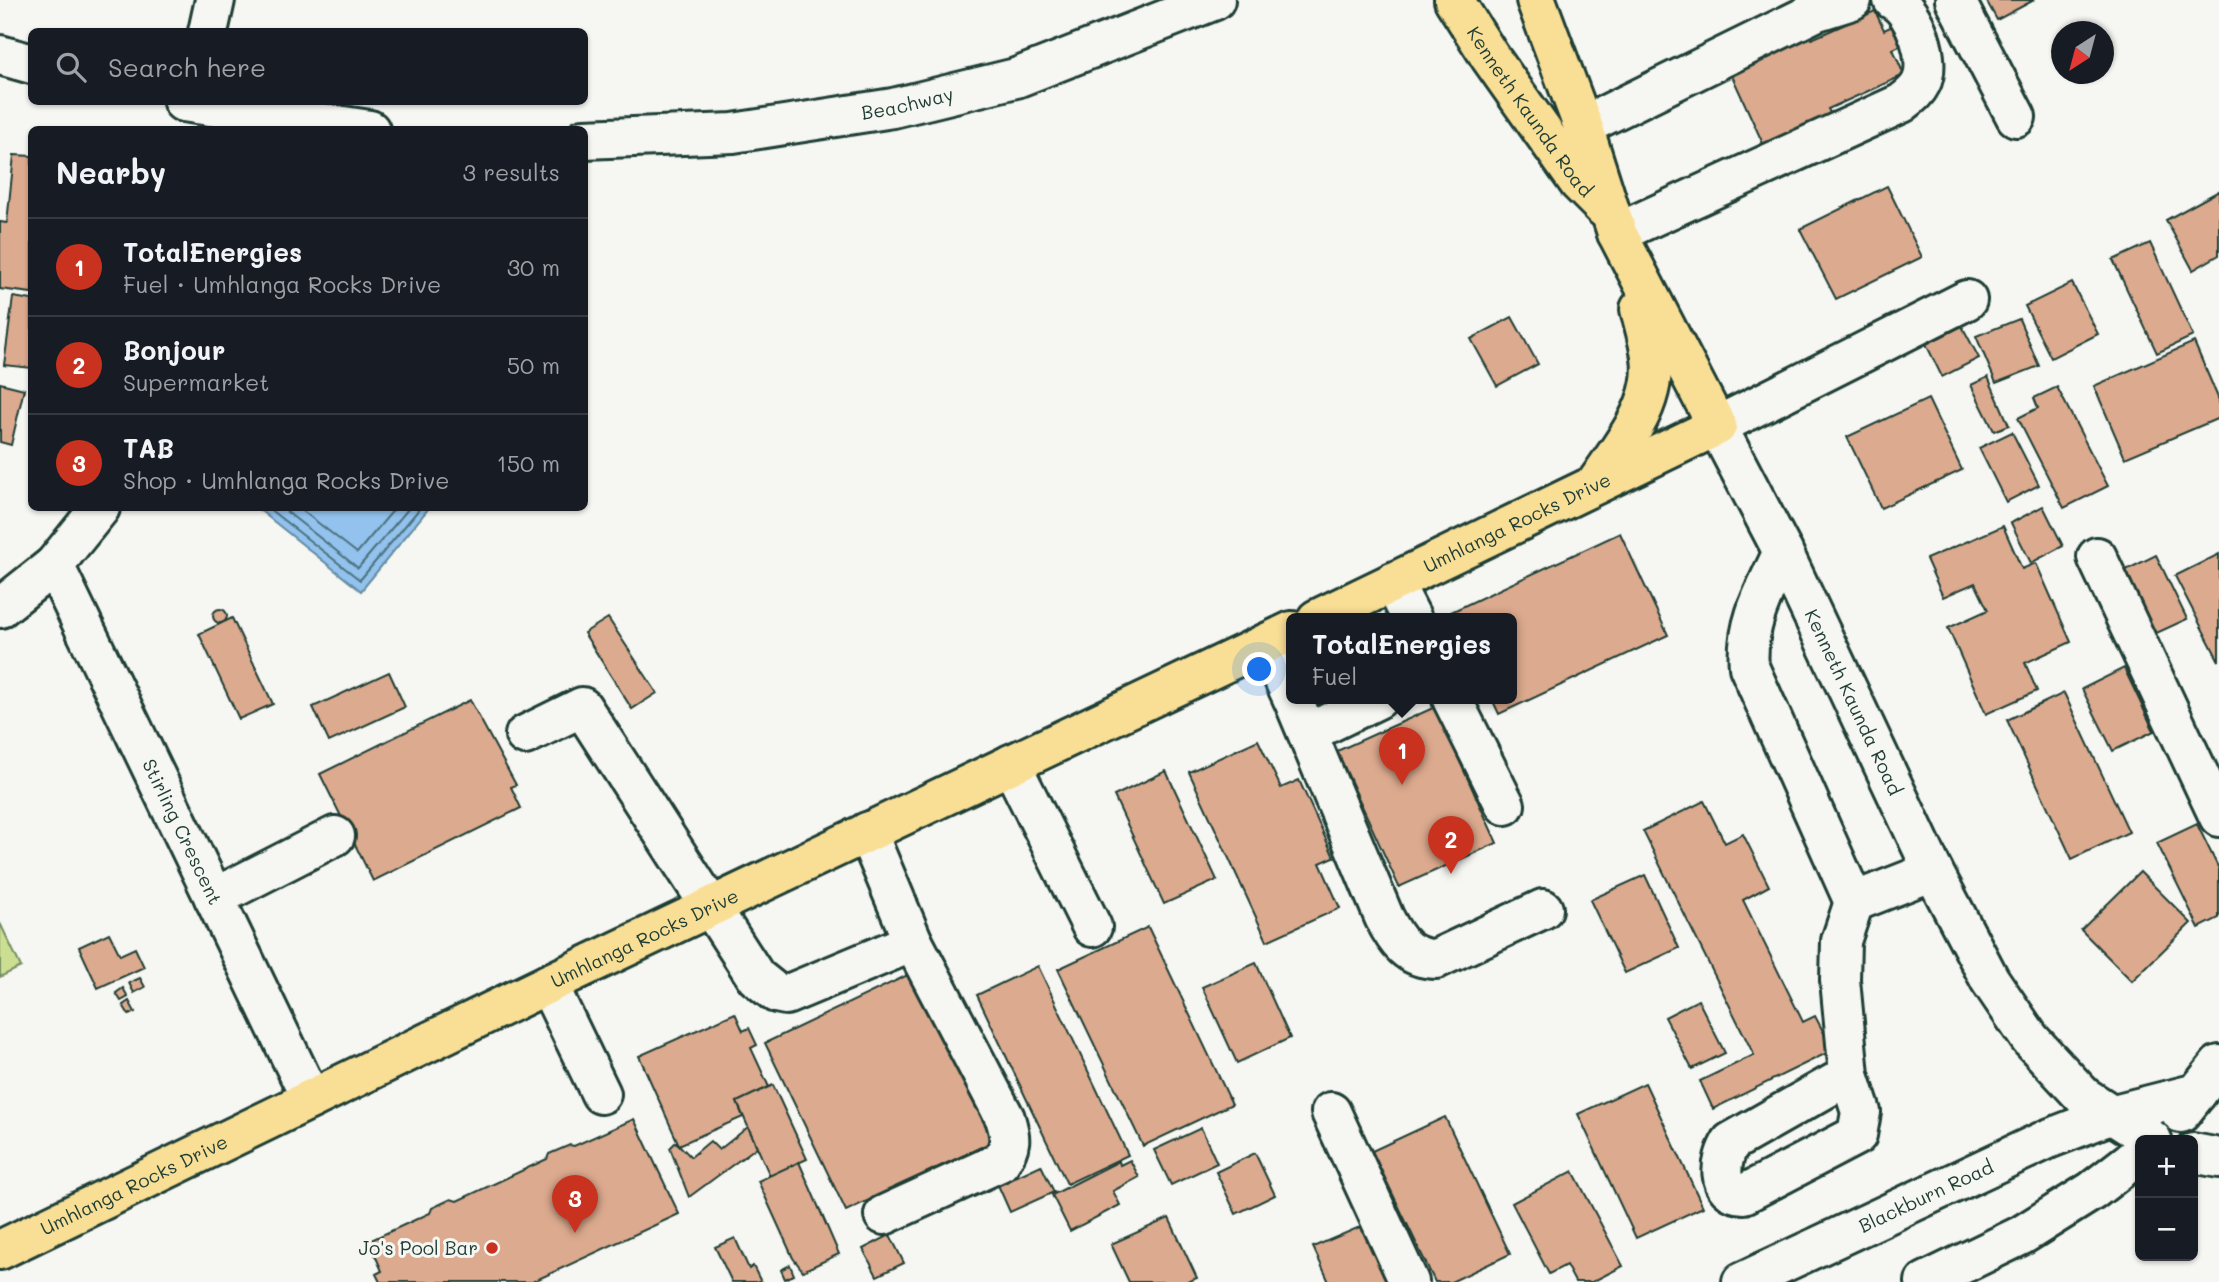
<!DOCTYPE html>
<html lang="en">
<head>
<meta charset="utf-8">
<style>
	:root { --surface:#171b24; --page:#20242c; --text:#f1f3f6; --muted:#9ea1a6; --line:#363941; --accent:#c8321e }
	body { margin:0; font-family:Mali,sans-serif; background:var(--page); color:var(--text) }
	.controls { position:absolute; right:21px; bottom:21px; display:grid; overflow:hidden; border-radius:10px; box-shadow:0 2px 5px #0004 }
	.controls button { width:63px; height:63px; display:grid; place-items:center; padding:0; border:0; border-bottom:2px solid var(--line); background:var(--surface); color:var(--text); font:35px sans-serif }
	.compass { position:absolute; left:2051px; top:21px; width:63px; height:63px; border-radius:50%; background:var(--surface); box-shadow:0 2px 5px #0004; rotate:216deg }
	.you { position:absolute; left:1260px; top:670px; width:24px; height:24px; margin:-18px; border:5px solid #fff; border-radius:50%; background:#1a73e8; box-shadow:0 0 0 10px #1a73e833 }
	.badge { display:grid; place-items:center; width:46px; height:46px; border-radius:50%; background:var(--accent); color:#fff; font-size:23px; font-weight:700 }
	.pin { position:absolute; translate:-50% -58px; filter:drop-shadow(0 2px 4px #0008) }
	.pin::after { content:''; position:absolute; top:37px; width:24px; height:21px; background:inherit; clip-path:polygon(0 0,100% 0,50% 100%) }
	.popup { position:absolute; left:1286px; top:613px; width:231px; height:91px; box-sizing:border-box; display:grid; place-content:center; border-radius:10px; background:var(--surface); filter:drop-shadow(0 2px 5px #0005); font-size:23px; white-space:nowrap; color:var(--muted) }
	.popup b { font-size:26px; color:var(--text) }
	.popup::after { content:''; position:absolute; left:50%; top:100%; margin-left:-14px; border:14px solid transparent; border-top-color:var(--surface) }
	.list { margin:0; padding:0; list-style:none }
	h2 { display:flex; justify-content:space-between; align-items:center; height:91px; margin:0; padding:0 28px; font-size:30px }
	h2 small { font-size:23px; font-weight:400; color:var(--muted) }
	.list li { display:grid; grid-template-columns:46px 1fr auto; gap:21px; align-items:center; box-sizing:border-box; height:98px; padding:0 28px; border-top:2px solid var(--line) }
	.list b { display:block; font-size:26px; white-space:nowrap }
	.list p { margin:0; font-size:23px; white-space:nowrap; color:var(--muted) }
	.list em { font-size:23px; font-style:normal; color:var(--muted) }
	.icon { flex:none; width:38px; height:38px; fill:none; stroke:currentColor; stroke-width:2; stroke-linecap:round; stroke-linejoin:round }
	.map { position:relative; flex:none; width:2219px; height:1282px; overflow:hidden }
	.search { position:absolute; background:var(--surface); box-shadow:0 2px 5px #0004; left:28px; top:28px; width:560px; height:77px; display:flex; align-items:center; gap:18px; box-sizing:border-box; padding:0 24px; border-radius:10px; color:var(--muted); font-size:26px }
	.panel { position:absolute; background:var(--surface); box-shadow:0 2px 5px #0004; left:28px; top:126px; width:560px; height:385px; border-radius:10px }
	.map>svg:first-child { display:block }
</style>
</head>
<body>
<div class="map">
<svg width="2219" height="1282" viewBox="0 0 2219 1282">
	<rect width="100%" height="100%" fill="#f6f6f2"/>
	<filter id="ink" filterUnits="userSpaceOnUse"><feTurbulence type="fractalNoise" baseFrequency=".0143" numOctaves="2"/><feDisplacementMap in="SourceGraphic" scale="14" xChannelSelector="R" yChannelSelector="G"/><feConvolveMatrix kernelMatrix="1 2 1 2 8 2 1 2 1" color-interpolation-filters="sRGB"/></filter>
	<g filter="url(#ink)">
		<path fill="#cbde92" stroke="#758e63" stroke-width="2" d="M0 923 21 967 0 977Z"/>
		<path fill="#92c2ed" stroke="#648da3" stroke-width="2" d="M257 508H429L361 591Z"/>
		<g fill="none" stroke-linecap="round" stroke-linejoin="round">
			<g stroke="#4d727e" stroke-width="2">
				<path d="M268 508 360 580 420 508"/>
				<path d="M282 508 358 568 409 508"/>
				<path d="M299 508 357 553 395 508"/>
			</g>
		</g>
		<g fill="#dcaa8e" stroke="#1f3d34" stroke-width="2">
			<path d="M1986 0H2034L1997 20Z"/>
			<path d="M1875 11 1884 30 1897 24 1906 43 1893 49 1904 75 1828 109 1832 116 1764 146 1728 67 1809 31 1812 39Z"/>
			<path d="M14 155 32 156V293L0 289V222L7 223Z"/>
			<path d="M1887 186 1922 257 1836 299 1800 229Z"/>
			<path d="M2219 191V255L2193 270 2166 220Z"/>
			<path d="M2150 243 2193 336 2157 353 2113 260Z"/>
			<path d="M2072 283 2098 334 2051 358 2025 306Z"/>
			<path d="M13 297 32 300V368L4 365Z"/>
			<path d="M1512 317 1538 364 1497 386 1471 339Z"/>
			<path d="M2019 319 2039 366 1996 383 1976 336Z"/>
			<path d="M1962 326 1979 358 1942 377 1926 344Z"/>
			<path d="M2194 342 2219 400V418L2125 458 2094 386Z"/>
			<path d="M1988 377 2009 425 1994 431 1971 385Z"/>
			<path d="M0 383 24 389 11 445 0 442Z"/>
			<path d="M2057 387 2108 486 2064 508 2018 418 2038 408 2034 398Z"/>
			<path d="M1928 399 1962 470 1881 508 1847 437Z"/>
			<path d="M2012 432 2039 485 2006 502 1979 448Z"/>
			<path d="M2043 506 2063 546 2031 563 2011 523Z"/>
			<path d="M2003 526 2022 569 2036 563 2071 642 2025 663 2037 691 1986 714 1948 628 1988 610 1975 583 1943 597 1926 559Z"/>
			<path d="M1620 533 1668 635 1499 714 1492 699H1512V619H1454L1451 612Z"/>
			<path d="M2219 554V661L2175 576Z"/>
			<path d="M2156 555 2187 619 2148 637 2118 574Z"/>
			<circle cx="220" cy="616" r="7"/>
			<path d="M232 618 273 704 239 719 199 634Z"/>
			<path d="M608 618 657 693 632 709 584 633Z"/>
			<path d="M2124 668 2154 731 2113 751 2082 689Z"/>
			<path d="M389 672 405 707 329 742 313 707Z"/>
			<path d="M2064 693 2129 832 2072 859 2007 720Z"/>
			<path d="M470 700 516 785 511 787 521 808 373 881 320 774Z"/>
			<path d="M1435 707 1497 843 1399 887 1337 751Z"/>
			<path d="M1258 740 1281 788 1299 780 1334 857 1320 863 1340 908 1267 941 1189 772Z"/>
			<path d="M1166 771 1217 880 1164 904 1114 796Z"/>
			<path d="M1704 801 1725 843 1743 834 1769 886 1743 900 1803 1022 1815 1016 1833 1050 1713 1109 1700 1081 1754 1055 1643 831Z"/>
			<path d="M2197 824 2219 869V918L2199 928 2157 843Z"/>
			<path d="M2140 872 2191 923 2132 981 2081 930Z"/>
			<path d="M1645 875 1679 948 1625 973 1590 900Z"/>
			<path d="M1148 927 1232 1104 1143 1146 1058 969Z"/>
			<path d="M109 933 120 955 135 948 144 967 98 988 79 947Z"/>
			<path d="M1256 963 1290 1038 1237 1063 1202 987Z"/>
			<path d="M1038 966 1128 1155 1067 1184 977 995Z"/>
			<path d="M916 971 996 1140 846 1211 765 1043Z"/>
			<path d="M140 978 145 987 134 993 129 983Z"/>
			<path d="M123 988 128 997 121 1001 116 993Z"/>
			<path d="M1698 1000 1725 1053 1692 1069 1665 1017Z"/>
			<path d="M129 1001 135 1012 129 1015 123 1005Z"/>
			<path d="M735 1013 743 1031 749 1028 757 1045 751 1048 769 1087 737 1102 743 1117 679 1145 639 1056Z"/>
			<path d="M1645 1083 1703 1207 1636 1238 1578 1114Z"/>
			<path d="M773 1085 807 1159 770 1176 737 1102Z"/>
			<path d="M1445 1117 1510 1254 1451 1282H1435L1372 1151Z"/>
			<path d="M634 1119 679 1214 532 1282H380L376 1274 382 1271 369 1241 430 1213 432 1208 451 1199 457 1201 547 1159 549 1154 570 1145 574 1146Z"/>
			<path d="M748 1127 757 1147 689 1197 670 1148 676 1142 691 1157 710 1141 719 1150Z"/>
			<path d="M1201 1128 1217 1163 1171 1185 1154 1150Z"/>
			<path d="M1255 1153 1275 1195 1236 1214 1216 1172Z"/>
			<path d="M1130 1160 1139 1177 1113 1191 1120 1205 1070 1231 1052 1195 1119 1161 1120 1165Z"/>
			<path d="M799 1162 839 1254 803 1271 793 1258 758 1181Z"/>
			<path d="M1041 1165 1054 1192 1010 1212 998 1185Z"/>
			<path d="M1573 1171 1623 1266 1592 1282H1575L1566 1265 1549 1274 1512 1203Z"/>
			<path d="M1169 1218 1197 1278 1187 1282H1129L1111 1244Z"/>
			<path d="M1376 1220 1404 1282H1329L1313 1247Z"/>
			<path d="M890 1235 904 1263 877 1276 863 1249Z"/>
			<path d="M735 1238 749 1269 753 1266 761 1282H732L715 1247Z"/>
			<path d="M790 1265 794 1275 785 1279 781 1270Z"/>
		</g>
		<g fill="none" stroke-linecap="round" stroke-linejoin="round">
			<g stroke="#1f3d34" stroke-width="44">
				<g id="minor">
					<path d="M1955 0 2016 117"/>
					<path d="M208 32 215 0"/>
					<path d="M0 55 32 64"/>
					<path d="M183 102 370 130"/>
					<path d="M1583 126 1817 11 1852 0"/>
					<path id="s1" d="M584 139 733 133 893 108 1016 78 1215 0"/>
					<path d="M1617 233 1902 103C1909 97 1916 93 1921 83 1932 61 1915 11 1893 0"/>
					<path id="s2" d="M1967 300 1717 426 1783 552 1933 871 1990 980 2030 1039 2083 1096 2152 1140"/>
					<path d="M1783 552C1765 590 1745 624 1749 667L1854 902 1933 871"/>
					<path d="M2097 557 2219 817"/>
					<path id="s3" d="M54 565 311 1099"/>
					<path d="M1393 582 1412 619"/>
					<path d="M0 608 54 565 100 508"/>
					<path d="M1267 643 1292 697"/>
					<path d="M1293 699 1384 917C1396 941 1408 959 1436 959L1543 909"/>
					<path d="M1452 699 1505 805"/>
					<path d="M1308 733 1378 699"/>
					<path d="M525 735 582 707 756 977 776 993 786 995 913 942 867 832"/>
					<path d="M1011 764 1092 927"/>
					<path d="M214 898 335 836"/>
					<path d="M548 984 601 1094"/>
					<path d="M1849 1075 1731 1142C1720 1159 1715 1194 1744 1194L1857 1135 1861 1112 1849 1075 1840 980 1841 941 1854 902"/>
					<path d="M1331 1112 1409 1282"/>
					<path d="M2181 1113 2219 1065"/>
					<path d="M2193 1153 2219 1158"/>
					<path d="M884 1215 1000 1162C1012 1146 1011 1137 1005 1118L913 942"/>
					<path id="s4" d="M1742 1282 2048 1139 2110 1115 2197 1093"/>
					<path d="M1925 1282 2022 1235 2092 1191 2140 1154"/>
				</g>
			</g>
			<g stroke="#1f3d34" stroke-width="44">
				<g id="major">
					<path id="s5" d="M1454 0 1490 57 1579 183 1604 208"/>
					<path d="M1596 484C1620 447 1658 405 1651 357 1649 341 1644 325 1640 309"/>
					<path id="s6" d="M1317 619 1717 426 1617 233 1583 126 1536 0"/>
					<path id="s7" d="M0 1250 548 984 1292 631"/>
				</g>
			</g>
			<use href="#minor" stroke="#f6f6f2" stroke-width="38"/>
			<use href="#major" stroke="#f9df96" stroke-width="38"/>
		</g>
	</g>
	<circle fill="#c8321e" stroke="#f6f6f2" stroke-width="2.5" cx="492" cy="1248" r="7"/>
	<g text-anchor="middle" stroke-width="6" stroke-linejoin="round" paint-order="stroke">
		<g font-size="19" fill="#1f3d34" stroke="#f6f6f2">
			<text dy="7" stroke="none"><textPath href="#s1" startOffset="326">Beachway</textPath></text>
			<text dy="7" stroke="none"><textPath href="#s5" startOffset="135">Kenneth Kaunda Road</textPath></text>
			<text dy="7" stroke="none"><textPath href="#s6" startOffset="222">Umhlanga Rocks Drive</textPath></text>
			<text dy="7" stroke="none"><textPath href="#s2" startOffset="588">Kenneth Kaunda Road</textPath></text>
			<text dy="7" stroke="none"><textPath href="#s3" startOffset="296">Stirling Crescent</textPath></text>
			<text dy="7" stroke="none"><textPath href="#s7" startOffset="716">Umhlanga Rocks Drive</textPath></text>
			<text dy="7" stroke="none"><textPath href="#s7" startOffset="149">Umhlanga Rocks Drive</textPath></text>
			<text dy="7" stroke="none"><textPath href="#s4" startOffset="203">Blackburn Road</textPath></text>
		</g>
		<g font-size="19" fill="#1f3d34" stroke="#f6f6f2" text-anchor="end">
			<text x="478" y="1255">Jo's Pool Bar</text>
		</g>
	</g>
</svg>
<div class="controls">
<button>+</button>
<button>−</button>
</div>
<svg class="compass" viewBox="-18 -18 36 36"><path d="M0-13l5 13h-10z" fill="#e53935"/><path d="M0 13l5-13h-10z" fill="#9ea1a6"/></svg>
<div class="you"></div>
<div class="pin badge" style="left:1402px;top:785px">1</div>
<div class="popup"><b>TotalEnergies</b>Fuel</div>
<div class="pin badge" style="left:1451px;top:874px">2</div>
<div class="pin badge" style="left:575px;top:1233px">3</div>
<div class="search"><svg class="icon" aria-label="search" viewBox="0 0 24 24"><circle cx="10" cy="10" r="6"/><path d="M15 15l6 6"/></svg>Search here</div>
<section class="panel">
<h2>Nearby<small>3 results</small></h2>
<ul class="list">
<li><span class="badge">1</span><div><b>TotalEnergies</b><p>Fuel · Umhlanga Rocks Drive</p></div><em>30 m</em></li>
<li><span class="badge">2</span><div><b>Bonjour</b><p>Supermarket</p></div><em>50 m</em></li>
<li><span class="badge">3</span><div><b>TAB</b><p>Shop · Umhlanga Rocks Drive</p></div><em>150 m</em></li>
</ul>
</section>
</div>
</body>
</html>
